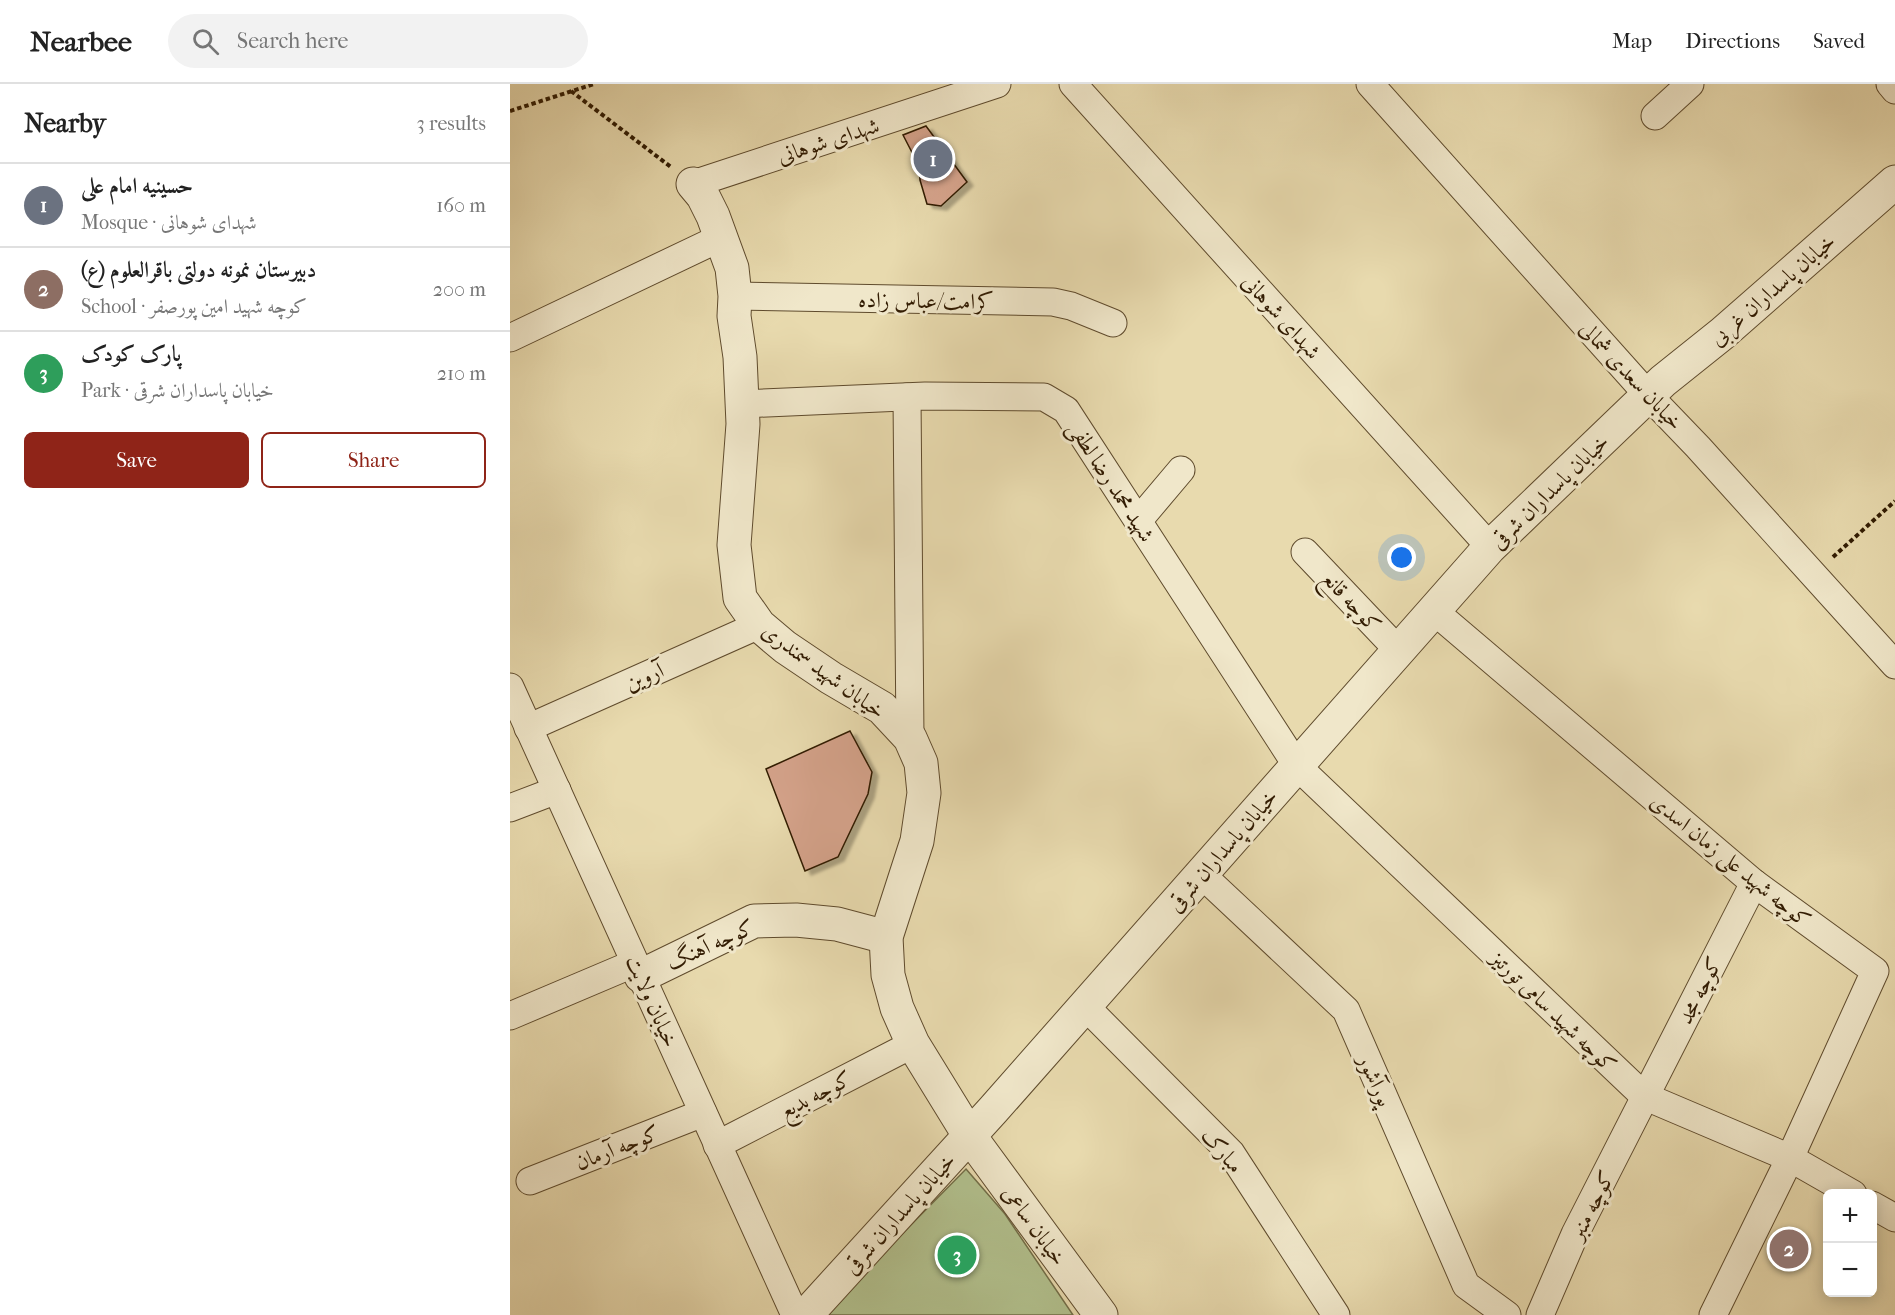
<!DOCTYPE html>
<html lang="en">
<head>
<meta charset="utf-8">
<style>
	:root { --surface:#fff; --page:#f2f2f2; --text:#222; --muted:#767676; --line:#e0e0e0; --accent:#8f2418 }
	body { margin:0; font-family:"IM FELL French Canon",Amiri,serif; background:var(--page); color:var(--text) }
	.controls { position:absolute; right:18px; bottom:18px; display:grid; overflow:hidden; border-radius:9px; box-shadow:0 3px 15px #0003 }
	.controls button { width:54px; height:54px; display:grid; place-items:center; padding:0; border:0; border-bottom:2px solid var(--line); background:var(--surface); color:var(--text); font:30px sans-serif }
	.you { position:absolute; left:892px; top:474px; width:21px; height:21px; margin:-15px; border:4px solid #fff; border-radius:50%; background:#1a73e8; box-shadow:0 0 0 9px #1a73e833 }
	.badge { display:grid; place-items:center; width:39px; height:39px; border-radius:50%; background:var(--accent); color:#fff; font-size:20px; font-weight:700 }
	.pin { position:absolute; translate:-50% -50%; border:3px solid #fff; box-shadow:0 2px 6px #0006 }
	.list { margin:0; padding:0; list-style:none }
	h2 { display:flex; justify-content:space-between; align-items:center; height:78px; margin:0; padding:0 24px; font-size:26px }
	h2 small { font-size:20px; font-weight:400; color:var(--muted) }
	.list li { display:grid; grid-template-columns:39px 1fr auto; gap:18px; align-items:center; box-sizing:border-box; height:84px; padding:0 24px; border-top:2px solid var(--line) }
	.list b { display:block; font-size:22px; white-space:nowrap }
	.list p { margin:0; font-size:20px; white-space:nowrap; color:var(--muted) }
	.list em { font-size:20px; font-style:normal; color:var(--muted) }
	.actions { display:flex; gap:12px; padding:18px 24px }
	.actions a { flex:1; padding:14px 0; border:2px solid var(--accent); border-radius:9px; text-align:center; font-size:21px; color:var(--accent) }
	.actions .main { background:var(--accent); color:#fff }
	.icon { flex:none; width:33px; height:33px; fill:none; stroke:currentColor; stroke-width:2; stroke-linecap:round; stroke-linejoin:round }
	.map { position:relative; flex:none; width:1385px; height:1231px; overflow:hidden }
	header { display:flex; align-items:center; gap:36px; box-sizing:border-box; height:84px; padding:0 30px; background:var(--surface); border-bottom:2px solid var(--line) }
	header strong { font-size:28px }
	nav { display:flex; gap:33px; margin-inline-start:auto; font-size:21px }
	.search { width:420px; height:54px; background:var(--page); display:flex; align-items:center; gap:15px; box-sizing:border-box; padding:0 21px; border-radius:33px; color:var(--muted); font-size:22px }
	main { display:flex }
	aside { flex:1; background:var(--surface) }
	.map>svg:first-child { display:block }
</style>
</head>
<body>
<header>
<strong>Nearbee</strong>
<div class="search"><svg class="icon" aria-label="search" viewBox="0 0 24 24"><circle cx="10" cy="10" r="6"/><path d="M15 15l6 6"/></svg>Search here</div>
<nav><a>Map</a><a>Directions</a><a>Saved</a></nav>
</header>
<main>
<aside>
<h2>Nearby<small>3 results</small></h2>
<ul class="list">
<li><span class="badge" style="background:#6b7280">1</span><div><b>حسینیه امام علی</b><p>Mosque · شهدای شوهانی</p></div><em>160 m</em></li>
<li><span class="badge" style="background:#8d6e63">2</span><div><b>دبیرستان نمونه دولتی باقرالعلوم (ع)</b><p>School · کوچه شهید امین پورصفر</p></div><em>200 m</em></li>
<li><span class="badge" style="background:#2e9e5b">3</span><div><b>پارک کودک</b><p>Park · خیابان پاسداران شرقی</p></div><em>210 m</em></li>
</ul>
<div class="actions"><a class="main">Save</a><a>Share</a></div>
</aside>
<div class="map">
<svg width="1385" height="1231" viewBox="0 0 1385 1231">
	<defs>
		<filter id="shadow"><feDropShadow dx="6" dy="4" stdDeviation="1.5" flood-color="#0004"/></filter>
	</defs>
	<rect width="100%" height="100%" fill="#e8daae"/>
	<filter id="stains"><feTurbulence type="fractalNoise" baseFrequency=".00333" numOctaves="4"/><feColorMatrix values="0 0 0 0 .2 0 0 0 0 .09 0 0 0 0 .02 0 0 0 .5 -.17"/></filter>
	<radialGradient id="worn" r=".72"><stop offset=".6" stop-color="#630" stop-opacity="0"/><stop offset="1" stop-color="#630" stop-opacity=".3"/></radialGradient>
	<path fill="#b2c18e" stroke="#726e48" stroke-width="1.5" d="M456 1085 495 1130 563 1231H312Z"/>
	<g fill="#d4a28a" stroke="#311b02" stroke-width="1.5" filter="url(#shadow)">
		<path d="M416 42 457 98 431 122 417 120 410 96 409 82 393 51Z"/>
		<path d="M340 647 362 688 358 710 328 773 295 787 256 685Z"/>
	</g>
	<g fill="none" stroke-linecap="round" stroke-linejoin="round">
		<g stroke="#5f4b2d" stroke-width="29">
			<g id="minor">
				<path d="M563 0 980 463"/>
				<path d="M860 0 1138 311 1188 363 1385 581"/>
				<path d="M1380 0 1385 6"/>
				<path d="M1145 32 1180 0"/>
				<path d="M183 100 487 0"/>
				<path d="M225 212 543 218 561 222 603 239"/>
				<path d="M0 254 212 153"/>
				<path d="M397 313 400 654"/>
				<path d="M232 320 415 312 534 313 556 326 787 682 1134 1012 1280 1074 1343 1110"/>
				<path d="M628 437 671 386"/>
				<path d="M795 468 889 567"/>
				<path d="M924 527 1244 799 1365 887 1280 1074 1203 1231"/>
				<path d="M0 603 285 1231"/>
				<path d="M18 644 249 541"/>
				<path d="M0 724 47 706"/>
				<path d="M691 790 836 926 956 1201 997 1231"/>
				<path d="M575 922 721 1069 826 1231"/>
				<path d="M0 932 125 879"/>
				<path d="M207 1061 403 960"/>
				<path d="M20 1097 193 1029"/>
				<path d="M1362 1121 1385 1134"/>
				<path d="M1030 1231 1065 1150 1244 799"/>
			</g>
		</g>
		<g stroke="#5f4b2d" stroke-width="35">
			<g id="tertiary">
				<path d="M183 100 193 112 203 132 222 184 225 212 224 232 230 273 233 340 224 461 230 514 249 541 275 563 321 594 372 624 400 654 411 679 414 709 407 757 376 853 378 891 387 924 403 960 459 1051 591 1231"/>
				<path d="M131 892 244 837 286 836 327 840 376 853"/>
				<path d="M296 1231 483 1026 980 463 1153 297 1213 249 1385 98"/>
			</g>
		</g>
		<g stroke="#311b02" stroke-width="4" stroke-dasharray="4.5 3" stroke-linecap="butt">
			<path d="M61 7 161 83"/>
			<path d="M0 27 84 0"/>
			<path d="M1323 473 1385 417"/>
		</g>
		<use href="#minor" stroke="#f0e7ca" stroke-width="27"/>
		<use href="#tertiary" stroke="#f0e7ca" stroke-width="33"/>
	</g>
	<g text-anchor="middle" stroke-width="6" stroke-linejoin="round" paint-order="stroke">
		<g font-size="22" fill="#311b02" stroke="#f0e7ca">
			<text transform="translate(318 56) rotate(-18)" y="8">شهدای شوهانی</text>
			<text transform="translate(1262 205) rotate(-41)" y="8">خیابان پاسداران غربی</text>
			<text transform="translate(416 216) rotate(1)" y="8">کرامت/عباس زاده</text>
			<text transform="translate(772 232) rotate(48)" y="8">شهدای شوهانی</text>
			<text transform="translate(1122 291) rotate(47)" y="8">خیابان سعدی شمالی</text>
			<text transform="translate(602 397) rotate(57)" y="8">شهید محمد رضا لطفی</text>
			<text transform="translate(1039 407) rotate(-44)" y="8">خیابان پاسداران شرقی</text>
			<text transform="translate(842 517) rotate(47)" y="8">کوچه قانع</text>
			<text transform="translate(314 586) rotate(36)" y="8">خیابان شهید سمندری</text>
			<text transform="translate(134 592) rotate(-24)" y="8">آروین</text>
			<text transform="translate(712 766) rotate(-49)" y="8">خیابان پاسداران شرقی</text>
			<text transform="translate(1221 776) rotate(39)" y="8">کوچه شهید علی زمان اسدی</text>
			<text transform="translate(200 860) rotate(-24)" y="8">کوچه آهنگ</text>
			<text transform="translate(1189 906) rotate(-63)" y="8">کوچه مجد</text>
			<text transform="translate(143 917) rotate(66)" y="8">خیابان ولایت</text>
			<text transform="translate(1044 927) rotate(44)" y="8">کوچه شهید سامی تورتیز</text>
			<text transform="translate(866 996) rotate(66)" y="8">پورآشور</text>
			<text transform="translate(305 1010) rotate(-27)" y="8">کوچه بدیع</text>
			<text transform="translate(107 1063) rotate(-21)" y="8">کوچه آرمان</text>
			<text transform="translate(713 1066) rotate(50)" y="8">مبارک</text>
			<text transform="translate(1081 1121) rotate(-63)" y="8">کوچه منبر</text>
			<text transform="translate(389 1129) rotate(-48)" y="8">خیابان پاسداران شرقی</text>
			<text transform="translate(525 1141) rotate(54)" y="8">خیابان ساعی</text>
		</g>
	</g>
	<rect width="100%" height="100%" filter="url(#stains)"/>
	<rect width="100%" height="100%" fill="url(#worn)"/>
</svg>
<div class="controls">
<button>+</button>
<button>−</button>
</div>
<div class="you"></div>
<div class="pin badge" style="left:423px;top:75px;background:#6b7280">1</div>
<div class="pin badge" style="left:1279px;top:1165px;background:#8d6e63">2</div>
<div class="pin badge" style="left:447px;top:1171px;background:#2e9e5b">3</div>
</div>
</main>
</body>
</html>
